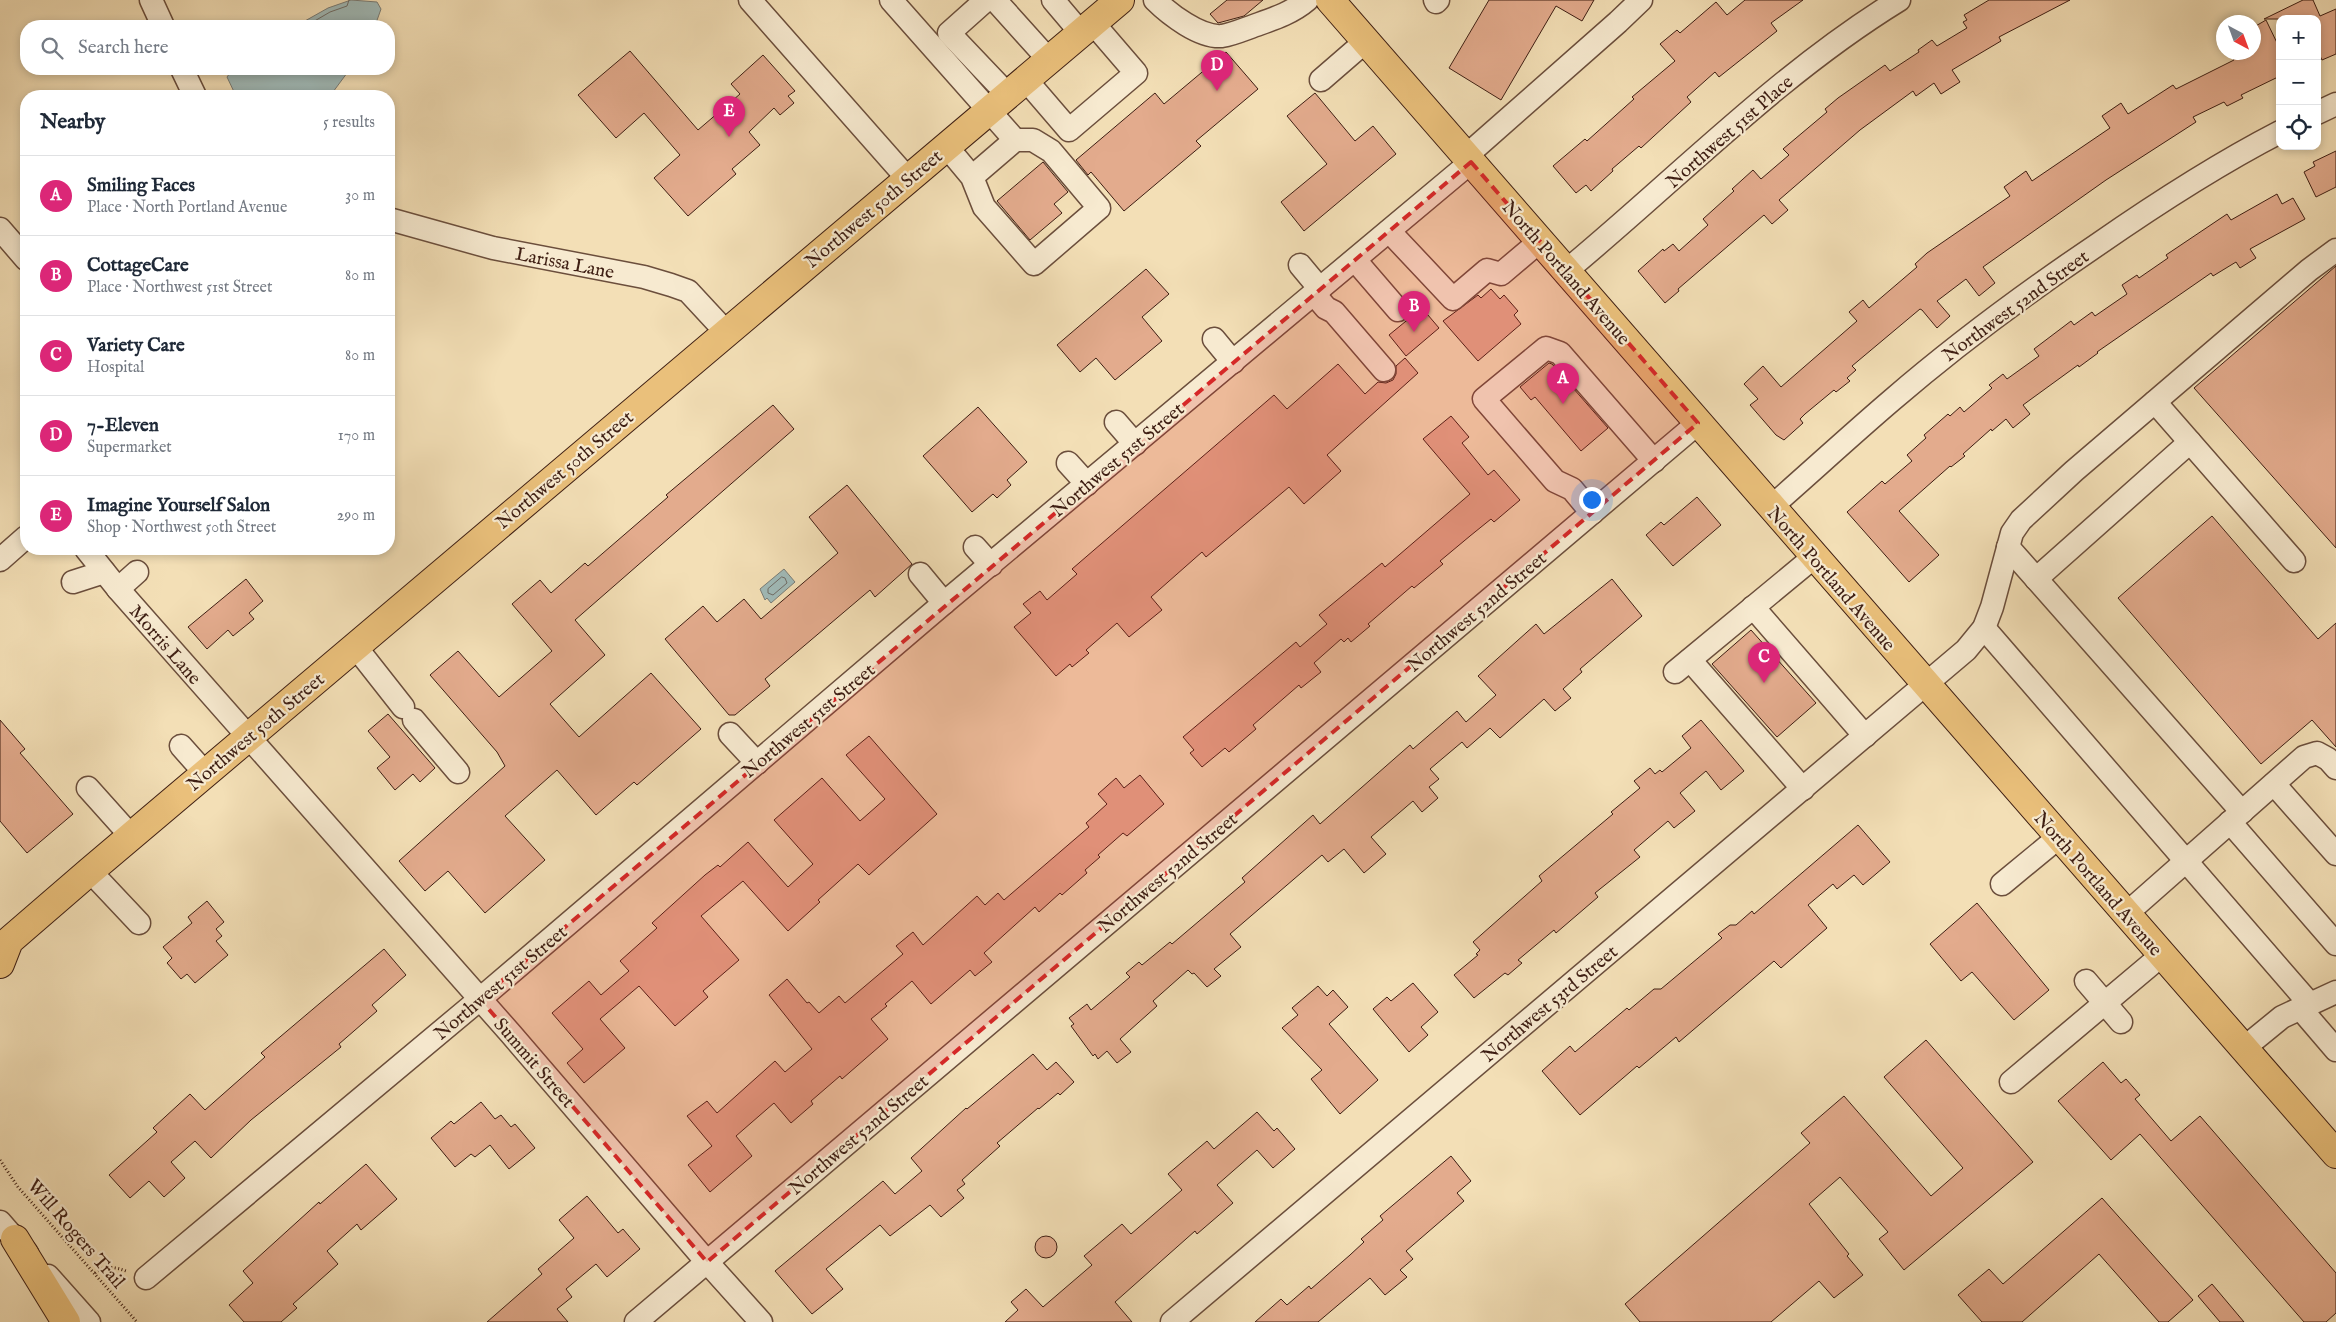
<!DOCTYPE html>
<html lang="en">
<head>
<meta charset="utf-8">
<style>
	:root { --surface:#fff; --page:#f6f6f7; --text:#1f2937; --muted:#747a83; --line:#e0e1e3; --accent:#db2777 }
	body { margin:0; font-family:"IM FELL English",serif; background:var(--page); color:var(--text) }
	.controls { position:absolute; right:15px; top:15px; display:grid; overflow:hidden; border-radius:10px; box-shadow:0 2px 8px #0003 }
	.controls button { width:45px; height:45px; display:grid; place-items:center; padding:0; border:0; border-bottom:1px solid var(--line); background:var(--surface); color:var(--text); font:25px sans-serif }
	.compass { position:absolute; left:2216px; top:15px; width:45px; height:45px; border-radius:50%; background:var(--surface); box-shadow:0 2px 8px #0003; rotate:139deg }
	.you { position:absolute; left:1591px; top:499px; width:18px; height:18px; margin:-12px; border:4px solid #fff; border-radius:50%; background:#1a73e8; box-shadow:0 0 0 8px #1a73e833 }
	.badge { display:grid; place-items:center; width:32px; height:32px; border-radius:50%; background:var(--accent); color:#fff; font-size:16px; font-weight:700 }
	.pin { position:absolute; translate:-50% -41px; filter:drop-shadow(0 1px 2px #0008) }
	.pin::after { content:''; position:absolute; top:26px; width:18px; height:15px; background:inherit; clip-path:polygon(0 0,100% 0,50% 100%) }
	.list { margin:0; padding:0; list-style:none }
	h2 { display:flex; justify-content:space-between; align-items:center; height:65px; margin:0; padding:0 20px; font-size:21px }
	h2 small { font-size:16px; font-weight:400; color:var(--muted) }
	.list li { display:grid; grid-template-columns:32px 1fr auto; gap:15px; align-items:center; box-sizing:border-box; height:80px; padding:0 20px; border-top:1px solid var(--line) }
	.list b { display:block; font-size:19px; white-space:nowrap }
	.list p { margin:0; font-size:16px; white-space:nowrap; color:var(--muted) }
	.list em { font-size:16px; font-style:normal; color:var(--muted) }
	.icon { flex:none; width:28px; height:28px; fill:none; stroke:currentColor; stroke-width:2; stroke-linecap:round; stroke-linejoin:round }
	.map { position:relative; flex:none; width:2336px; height:1322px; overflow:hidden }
	.search { position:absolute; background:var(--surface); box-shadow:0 2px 8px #0003; left:20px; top:20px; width:375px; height:55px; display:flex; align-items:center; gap:12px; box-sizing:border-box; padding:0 18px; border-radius:20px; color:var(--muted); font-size:19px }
	.panel { position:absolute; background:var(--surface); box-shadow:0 2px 8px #0003; left:20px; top:90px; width:375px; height:465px; border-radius:20px }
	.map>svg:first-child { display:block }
</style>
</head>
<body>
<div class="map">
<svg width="2336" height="1322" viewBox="0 0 2336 1322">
	<rect width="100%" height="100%" fill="#f3dfb6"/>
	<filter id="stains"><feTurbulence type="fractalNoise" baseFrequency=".004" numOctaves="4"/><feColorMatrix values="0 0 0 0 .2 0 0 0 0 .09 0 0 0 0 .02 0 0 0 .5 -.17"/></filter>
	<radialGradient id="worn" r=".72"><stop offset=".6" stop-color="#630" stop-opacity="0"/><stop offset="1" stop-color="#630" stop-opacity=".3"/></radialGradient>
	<g fill="#a0bab8" stroke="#797c76">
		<path d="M351 0 377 2 381 9 375 26H296L328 8Z"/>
		<path d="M233 69H350L330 96H236L227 77Z"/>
		<path d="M784 569 795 582 771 603 767 598 765 600 760 589Z"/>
	</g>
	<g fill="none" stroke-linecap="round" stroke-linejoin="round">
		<g stroke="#6f6c66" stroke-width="1">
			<path d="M306 26 330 12 347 6 349 0"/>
			<path d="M782 577 785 578 787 583 773 595 768 593V589Z"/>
		</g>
	</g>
	<g fill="#e3ab8d" stroke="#3e1e13">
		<path d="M1227 0H1263L1244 16 1218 23 1210 14Z"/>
		<path d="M1489 0H1594L1582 21 1556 6 1501 100 1449 68Z"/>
		<path d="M1745 0H1803L1771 23 1777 31 1719 77 1715 72 1687 97 1691 102 1641 148 1639 146 1612 169 1613 171 1591 191 1586 185 1576 193 1553 166 1585 139 1587 141 1634 99 1632 97 1675 61 1660 44 1677 30 1680 33 1716 2 1727 15Z"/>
		<path d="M1989 0H2070L1999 37 2001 41 1952 70 1960 82 1941 94 1934 83 1916 96 1913 91 1860 130 1779 200 1788 210 1772 224 1764 215 1678 289 1679 291 1665 303 1638 271 1663 249 1664 251 1673 244 1679 251 1708 225 1703 219 1734 191 1732 189 1753 170 1761 179 1789 155 1783 149 1827 112 1825 109 1838 98 1885 65 1890 71 1919 52 1918 50 1932 40 1937 46 1967 28 1963 22 1967 20 1964 15Z"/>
		<path d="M2303 0H2313L2320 16 2336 9V54L2322 60 2317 50V19H2264Z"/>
		<path d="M2266 20 2280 49V76L2241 95 2243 98 2227 106 2224 102 2193 117 2196 122 2106 180 1983 267 1995 283 1979 296 1966 279 1937 301 1950 316 1937 328 1922 310 1920 309 1852 366 1856 370 1847 378 1850 381 1836 392 1834 390 1805 414 1800 419 1803 423 1784 440 1776 435 1750 405 1758 399 1744 384 1763 366 1781 387 1857 321 1849 312 1863 300 1869 308 1917 267 1915 264 1927 253 2010 196 2004 187 2026 171 2032 181 2110 128 2102 116 2121 103 2128 114 2173 85 2176 89 2234 60 2230 52H2254V27Z"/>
		<path d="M630 51 698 130 740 94 731 84 763 55 795 91 788 96 794 103 780 115 774 108 749 132 760 145 732 169 736 174 688 216 654 178 680 155 644 113 616 138 578 95Z"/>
		<path d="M1226 52 1258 89 1196 141 1201 146 1124 211 1091 172 1088 175 1076 160 1155 93 1164 104Z"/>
		<path d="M1315 93 1355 141 1373 126 1396 154 1304 231 1281 202 1327 164 1287 116Z"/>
		<path d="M2336 151V187L2316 197 2304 172 2315 166 2313 162Z"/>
		<path d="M1043 162 1068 192 1054 204 1062 213 1030 240 997 201Z"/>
		<path d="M2277 194 2282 204 2293 198 2305 219 2250 249 2256 258 2240 268 2236 262 2213 276 2211 273 2097 352 2098 353 2079 367 2078 365 2023 405 2030 414 2013 428 2006 419 1992 431 1991 429 1963 454 1965 456 1951 467 1950 466 1899 511 1939 555 1909 582 1847 512 1882 481 1885 484 1912 461 1907 455 1926 438 1924 435 1948 414 1950 416 1960 407 1964 412 1992 388 1989 385 2003 374 2007 379 2039 356 2034 349 2071 321 2074 325 2092 312 2095 316 2127 294 2122 285 2137 275 2139 278 2168 258 2166 255 2227 214 2231 220Z"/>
		<path d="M2336 266V548L2194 388Z"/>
		<path d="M1146 269 1169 294 1142 317 1162 341 1115 380 1096 358 1080 372 1057 345Z"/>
		<path d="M1491 289 1500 299 1504 295 1518 311 1514 315 1521 324 1478 361 1443 321 1478 295 1481 298Z"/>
		<path d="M1422 308 1439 328 1406 356 1389 335Z"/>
		<path d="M1405 358 1418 373 1327 455 1341 471 1304 504 1289 487 1206 557 1202 552 1151 597 1162 610 1129 637 1117 623 1086 650 1089 653 1072 667 1070 664 1056 676 1014 627 1031 613 1023 604 1040 591 1047 600 1077 574 1072 569 1274 395 1287 409 1338 364 1365 394 1378 382 1386 383 1393 380 1396 374V366Z"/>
		<path d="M1549 363 1552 364 1608 428 1581 451 1535 397 1531 400 1520 387Z"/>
		<path d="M773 405 794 429 575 620 605 655 550 704 579 737 651 673 701 729 637 785 634 782 596 815 557 770 505 816 545 860 485 913 448 871 425 891 399 861 505 766 497 752 430 675 458 651 499 697 552 651 512 604 540 580 551 593 585 563 588 566 668 497 666 495Z"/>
		<path d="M978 407 1027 462 1007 480 1011 485 997 498 993 494 972 512 923 456Z"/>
		<path d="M1451 416 1469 437 1462 443 1488 475 1494 470 1520 500 1494 522 1491 519 1470 536 1440 561 1443 564 1414 588 1412 586 1368 624 1370 626 1351 642 1348 638 1344 642 1341 639 1314 663 1321 672 1301 688 1299 685 1253 725 1256 729 1229 752 1225 748 1202 767 1190 753 1194 750 1183 737 1296 642 1300 647 1327 624 1319 615 1382 563 1385 567 1470 494 1423 439Z"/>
		<path d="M847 485 912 564 875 597 870 590 765 679 770 686 735 715H729L665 639 703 606 717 622 744 599 761 619 838 553 809 517Z"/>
		<path d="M1697 497 1721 525 1673 566 1646 535 1661 522 1664 525Z"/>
		<path d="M2212 516 2318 639 2336 623V747L2312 720 2261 764 2118 598Z"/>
		<path d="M246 579 263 601 249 613 254 619 233 636 228 630 207 649 188 627Z"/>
		<path d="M1612 579 1642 616 1580 669 1582 672 1563 689 1571 698 1555 711 1544 699 1500 738 1490 728 1467 748 1462 742 1430 769 1439 779 1429 787 1438 798 1422 812 1413 801 1371 837 1386 854 1364 873 1344 849 1328 862 1322 855 1230 934 1241 947 1214 969 1221 976 1207 987 1194 973 1192 974 1188 970 1153 1001 1157 1006 1120 1039 1131 1052 1117 1063 1107 1051 1098 1059 1095 1054 1093 1056 1071 1026 1074 1024 1069 1018 1087 1004 1091 1010 1130 977 1126 973 1139 962 1142 965 1170 942 1172 944 1245 882 1242 878 1313 815 1320 824 1410 745 1413 749 1457 711 1466 722 1496 695 1478 676 1536 624 1544 634Z"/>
		<path d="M1751 630 1816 703 1777 737 1712 664Z"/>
		<path d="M388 714 435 768 420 782 413 774 395 790 377 768 390 757 368 731Z"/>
		<path d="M0 720 25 749 20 753 73 814 27 853 0 821Z"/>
		<path d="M1701 720 1744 771 1721 790 1706 771 1680 793 1695 811 1674 828 1668 821 1634 850 1640 857 1595 893 1598 897 1556 933 1554 930 1518 960 1522 963 1508 975 1505 973 1474 998 1454 975 1478 955 1476 954 1480 950 1473 942 1542 881 1539 876 1613 814 1611 812 1640 788 1634 781 1650 768 1655 774 1660 770 1662 772 1691 748 1682 736Z"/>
		<path d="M869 736 937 814 869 875 858 864 818 900 820 902 788 931 743 881 701 916 739 960 703 991 708 997 675 1026 639 986 600 1019 625 1048 584 1083 567 1063 583 1049 552 1013 589 981 601 995 629 971 620 961 657 928 652 923 705 875 718 865 720 867 748 842 788 887 813 864 774 820 822 778 860 821 885 799 846 755Z"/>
		<path d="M1140 775 1164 804 1127 836 1123 833 1098 855 1100 857 1085 870 1087 873 1062 895 1060 893 1039 912 1035 907 984 953 992 962 975 976 970 970 931 1004 912 981 885 1004 887 1006 871 1019 888 1039 842 1079 840 1076 811 1101 813 1104 791 1123 774 1103 736 1136 752 1156 710 1192 688 1165 712 1146 687 1116 707 1101 717 1113 775 1061 785 1072 812 1049 769 995 787 979 807 1003 809 1002 819 1013 839 996 845 1003 903 954 896 946 913 932 923 945 977 896 985 905 998 893 1004 900 1089 827 1086 823 1107 804 1098 794 1116 778 1124 788Z"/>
		<path d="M1858 825 1890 862 1863 885 1854 875 1837 889 1833 884 1808 905 1827 928 1781 968 1774 961 1679 1042 1676 1037 1639 1068 1637 1066 1580 1115 1542 1071 1570 1046 1575 1052 1627 1008 1629 1010 1654 989H1661L1722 938 1718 934 1730 925H1736L1752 911 1754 914Z"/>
		<path d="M207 901 224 922 216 929 222 936 216 941 228 955 195 983 187 974 181 979 167 963 172 958 163 947 192 923 188 917Z"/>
		<path d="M1977 903 2049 990 2014 1020 1972 972 1961 981 1930 944Z"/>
		<path d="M384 949 406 975 372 1005 377 1011 339 1044 341 1047 251 1120 211 1158 195 1141 171 1162 185 1178 164 1197 149 1181 130 1198 109 1175 157 1132 153 1128 190 1094 205 1110 265 1057 261 1053Z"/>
		<path d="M1413 983 1438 1012 1421 1027 1428 1035 1409 1052 1373 1009 1387 997 1391 1001Z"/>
		<path d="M1318 986 1327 996 1333 990 1348 1007 1329 1024 1378 1080 1340 1114 1311 1079 1322 1070 1282 1028 1298 1015 1292 1008Z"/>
		<path d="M1926 1040 2033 1162 1904 1270 1879 1239 1888 1232 1840 1177 1809 1204 1849 1254 1847 1256 1863 1275 1834 1298 1819 1281 1771 1322H1640L1625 1304 1810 1143 1801 1133 1844 1096 1931 1196 1963 1168 1884 1077Z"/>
		<path d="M1033 1054 1047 1070 1056 1062 1074 1082 1060 1095 1058 1093 1039 1109 1038 1108 997 1143 1000 1146 962 1180 965 1184 957 1190 964 1198 941 1217 930 1205 890 1236 880 1225 826 1269 843 1289 812 1314 775 1271 883 1181 895 1194 922 1171 911 1158 966 1108 967 1109Z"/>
		<path d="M2103 1062 2121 1083 2126 1079 2140 1095 2135 1099 2171 1141 2200 1116 2336 1273V1313L2326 1322H2304L2140 1134 2111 1160 2058 1101Z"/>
		<path d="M481 1102 495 1119 501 1115 511 1127 515 1124 535 1148 509 1169 490 1145 475 1157 471 1154 455 1167 431 1138 451 1121 454 1124Z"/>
		<path d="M1257 1112 1274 1131 1277 1128 1295 1149 1273 1168 1257 1150 1217 1185 1233 1203 1197 1234 1195 1231 1115 1302 1132 1322H1005L1018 1310 1011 1302 1026 1289 1043 1307 1092 1265 1084 1256 1122 1224 1131 1234 1182 1190 1168 1174 1207 1141 1214 1149Z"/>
		<path d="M1451 1156 1471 1181 1457 1193 1464 1201 1406 1251 1413 1259 1400 1270 1407 1277 1385 1295 1370 1278 1318 1322H1255L1281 1299 1287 1305 1309 1286 1311 1289 1350 1255 1364 1242 1361 1239 1383 1220 1380 1216Z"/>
		<path d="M366 1164 397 1199 361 1230 357 1224 327 1251 338 1264 293 1304 297 1308 281 1322H244L229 1305 253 1283 243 1271 319 1202 320 1204Z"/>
		<path d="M587 1196 618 1233 623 1229 640 1249 607 1277 596 1264 566 1289 572 1297 557 1309 568 1322H487L542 1274 538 1269 574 1238 559 1220Z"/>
		<path d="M2102 1198 2193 1300 2168 1322H2159L2099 1254 2022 1322H1982L1958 1295 1989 1269 2003 1284Z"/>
		<circle cx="1046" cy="1247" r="11"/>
		<path d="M2212 1284 2244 1322H2220L2198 1296Z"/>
	</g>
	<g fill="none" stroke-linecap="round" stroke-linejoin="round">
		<g stroke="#6b4e3c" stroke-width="25">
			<g id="minor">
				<path d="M151 0 163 26"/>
				<path d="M750 0 908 179"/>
				<path d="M891 0 1015 140"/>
				<path d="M986 0 949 33 1008 95"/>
				<path d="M995 0 1049 60"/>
				<path d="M1053 0 1081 33"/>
				<path d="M1155 0C1169 14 1200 38 1222 36 1234 34 1247 28 1259 24 1276 18 1293 12 1307 0"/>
				<path d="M1435 0 1436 2 1438 0"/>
				<path d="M182 69 195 96"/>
				<path d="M1026 80 1069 130 1136 73 1093 23"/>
				<path d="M1321 80 1366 41"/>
				<path d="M2317 113 2336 104"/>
				<path d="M947 147 972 177 984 207 1034 264 1099 208 1051 151 1033 140H1015L972 177"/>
				<path d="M1466 156 1618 22 1641 0"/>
				<path d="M389 219 493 248 644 277 671 285 688 291 726 332"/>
				<path d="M0 229 26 259"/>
				<path d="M1389 231 1453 299 1487 270 1501 274 1540 241"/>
				<path d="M1355 260 1398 310"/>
				<path d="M1300 265 1320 289"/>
				<path d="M1566 271C1676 180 1777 75 1899 0"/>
				<path d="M1314 294 1326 308 1334 312 1384 370"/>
				<path d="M1214 339 1233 362"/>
				<path d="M2155 402 2294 561"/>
				<path d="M1116 422 1135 444"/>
				<path d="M1068 463 1087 484"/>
				<path d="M1771 507C1811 472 1851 435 1892 400 1957 344 2026 293 2097 245 2156 204 2216 165 2280 132"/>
				<path d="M1592 513 1572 489 1555 481 1484 399 1546 348 1560 353 1654 461"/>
				<path d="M975 547 991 565"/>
				<path d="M2008 547 2242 812"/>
				<path d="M86 549 118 589 511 1034 707 1262 761 1322"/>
				<path d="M0 560 26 537"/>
				<path d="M920 574 944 603"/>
				<path d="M2036 579 2190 442"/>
				<path d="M73 582 104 572"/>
				<path d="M118 589 137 572"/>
				<path d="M1753 607 1865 736"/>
				<path d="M1984 628 2309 1003"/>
				<path d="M355 646 403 707"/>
				<path d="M1690 660 1803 789"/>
				<path d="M1675 672 1814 557"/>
				<path d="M414 720 458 772"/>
				<path d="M730 734 757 763"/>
				<path d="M181 746 205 773"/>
				<path d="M2274 784 2336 854"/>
				<path d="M88 788 131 836"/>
				<path d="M2230 822 2336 944"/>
				<path d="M90 871 139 923"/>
				<path d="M2002 884 2059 837"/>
				<path d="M2126 914 2304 757 2317 753 2328 759 2336 768"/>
				<path d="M2086 981 2121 1022"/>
				<path d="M2300 1008 2336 1050"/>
				<path d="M2244 1048 2282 1017 2336 992"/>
				<path d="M2011 1082 2162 955"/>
				<path d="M0 1222 27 1253"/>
				<path d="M48 1276 89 1322"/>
				<path d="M146 1278 480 999 944 603 1471 162"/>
				<path d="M636 1322 1698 423"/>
				<path d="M1172 1322 1966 650 1984 628 1992 607 2012 533 2021 520 2074 471 2309 270 2336 250"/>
			</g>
		</g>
		<g stroke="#3e1e13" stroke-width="30">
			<g id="major">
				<path d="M1330 0 2336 1154"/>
				<path d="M0 964 9 941 90 871 1120 0"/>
			</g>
		</g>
		<g stroke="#3e1e13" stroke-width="30">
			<path id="highway" d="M15 1239 66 1322"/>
		</g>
		<g stroke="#3e1e13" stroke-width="3" stroke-dasharray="1 2.5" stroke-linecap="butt">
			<path d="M0 1160 18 1187 137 1322"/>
			<path d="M95 1273C105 1265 115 1267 126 1271"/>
		</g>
		<use href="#minor" stroke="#f7ead0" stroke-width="22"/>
		<use href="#major" stroke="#eac07b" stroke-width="28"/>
		<use href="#highway" stroke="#eac07b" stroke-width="28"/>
	</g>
	<path fill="#d62828" fill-opacity="0.2" stroke="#d62828" stroke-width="4" stroke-dasharray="10 6" stroke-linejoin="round" d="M1471 162 1698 423 707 1262 480 999Z"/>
	<g text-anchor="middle" stroke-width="4.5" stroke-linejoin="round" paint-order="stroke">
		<g font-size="19" fill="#3e1e13" stroke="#f7ead0">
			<text transform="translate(1729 131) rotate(-41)" y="7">Northwest 51st Place</text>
			<text transform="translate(873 208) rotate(-40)" y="7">Northwest 50th Street</text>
			<text transform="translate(565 262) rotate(11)" y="7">Larissa Lane</text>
			<text transform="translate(1567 272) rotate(49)" y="7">North Portland Avenue</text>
			<text transform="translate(2015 305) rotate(-36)" y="7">Northwest 52nd Street</text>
			<text transform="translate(1117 459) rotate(-40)" y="7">Northwest 51st Street</text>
			<text transform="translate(564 469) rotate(-40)" y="7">Northwest 50th Street</text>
			<text transform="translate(1832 578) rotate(49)" y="7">North Portland Avenue</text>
			<text transform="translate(1476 611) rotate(-40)" y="7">Northwest 52nd Street</text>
			<text transform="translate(166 644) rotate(49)" y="7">Morris Lane</text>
			<text transform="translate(808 720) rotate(-40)" y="7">Northwest 51st Street</text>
			<text transform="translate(255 731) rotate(-40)" y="7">Northwest 50th Street</text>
			<text transform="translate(1167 872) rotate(-40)" y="7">Northwest 52nd Street</text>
			<text transform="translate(2099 883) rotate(49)" y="7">North Portland Avenue</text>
			<text transform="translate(500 982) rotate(-40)" y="7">Northwest 51st Street</text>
			<text transform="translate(1549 1003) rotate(-40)" y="7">Northwest 53rd Street</text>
			<text transform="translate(535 1062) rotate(49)" y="7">Summit Street</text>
			<text transform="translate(858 1134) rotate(-40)" y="7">Northwest 52nd Street</text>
			<text transform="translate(77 1233) rotate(49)" y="7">Will Rogers Trail</text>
		</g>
	</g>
	<rect width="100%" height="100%" filter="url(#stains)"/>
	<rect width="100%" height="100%" fill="url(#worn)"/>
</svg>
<div class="controls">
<button>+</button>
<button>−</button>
<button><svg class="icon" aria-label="locate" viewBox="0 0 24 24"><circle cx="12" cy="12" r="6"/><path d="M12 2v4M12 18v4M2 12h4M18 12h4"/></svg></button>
</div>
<svg class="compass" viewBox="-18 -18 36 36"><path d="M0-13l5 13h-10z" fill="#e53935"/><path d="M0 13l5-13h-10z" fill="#747a83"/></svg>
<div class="you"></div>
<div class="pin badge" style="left:1563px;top:404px">A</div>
<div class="pin badge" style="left:1414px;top:332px">B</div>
<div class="pin badge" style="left:1764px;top:683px">C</div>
<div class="pin badge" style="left:1217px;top:91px">D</div>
<div class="pin badge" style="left:729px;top:137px">E</div>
<div class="search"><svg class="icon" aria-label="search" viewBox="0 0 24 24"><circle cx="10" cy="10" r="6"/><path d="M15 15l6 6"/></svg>Search here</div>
<section class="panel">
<h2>Nearby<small>5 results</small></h2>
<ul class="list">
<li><span class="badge">A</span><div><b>Smiling Faces</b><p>Place · North Portland Avenue</p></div><em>30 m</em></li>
<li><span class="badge">B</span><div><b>CottageCare</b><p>Place · Northwest 51st Street</p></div><em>80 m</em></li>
<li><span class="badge">C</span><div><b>Variety Care</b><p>Hospital</p></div><em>80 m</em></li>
<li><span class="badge">D</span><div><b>7-Eleven</b><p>Supermarket</p></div><em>170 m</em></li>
<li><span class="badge">E</span><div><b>Imagine Yourself Salon</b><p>Shop · Northwest 50th Street</p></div><em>290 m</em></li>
</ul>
</section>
</div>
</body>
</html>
